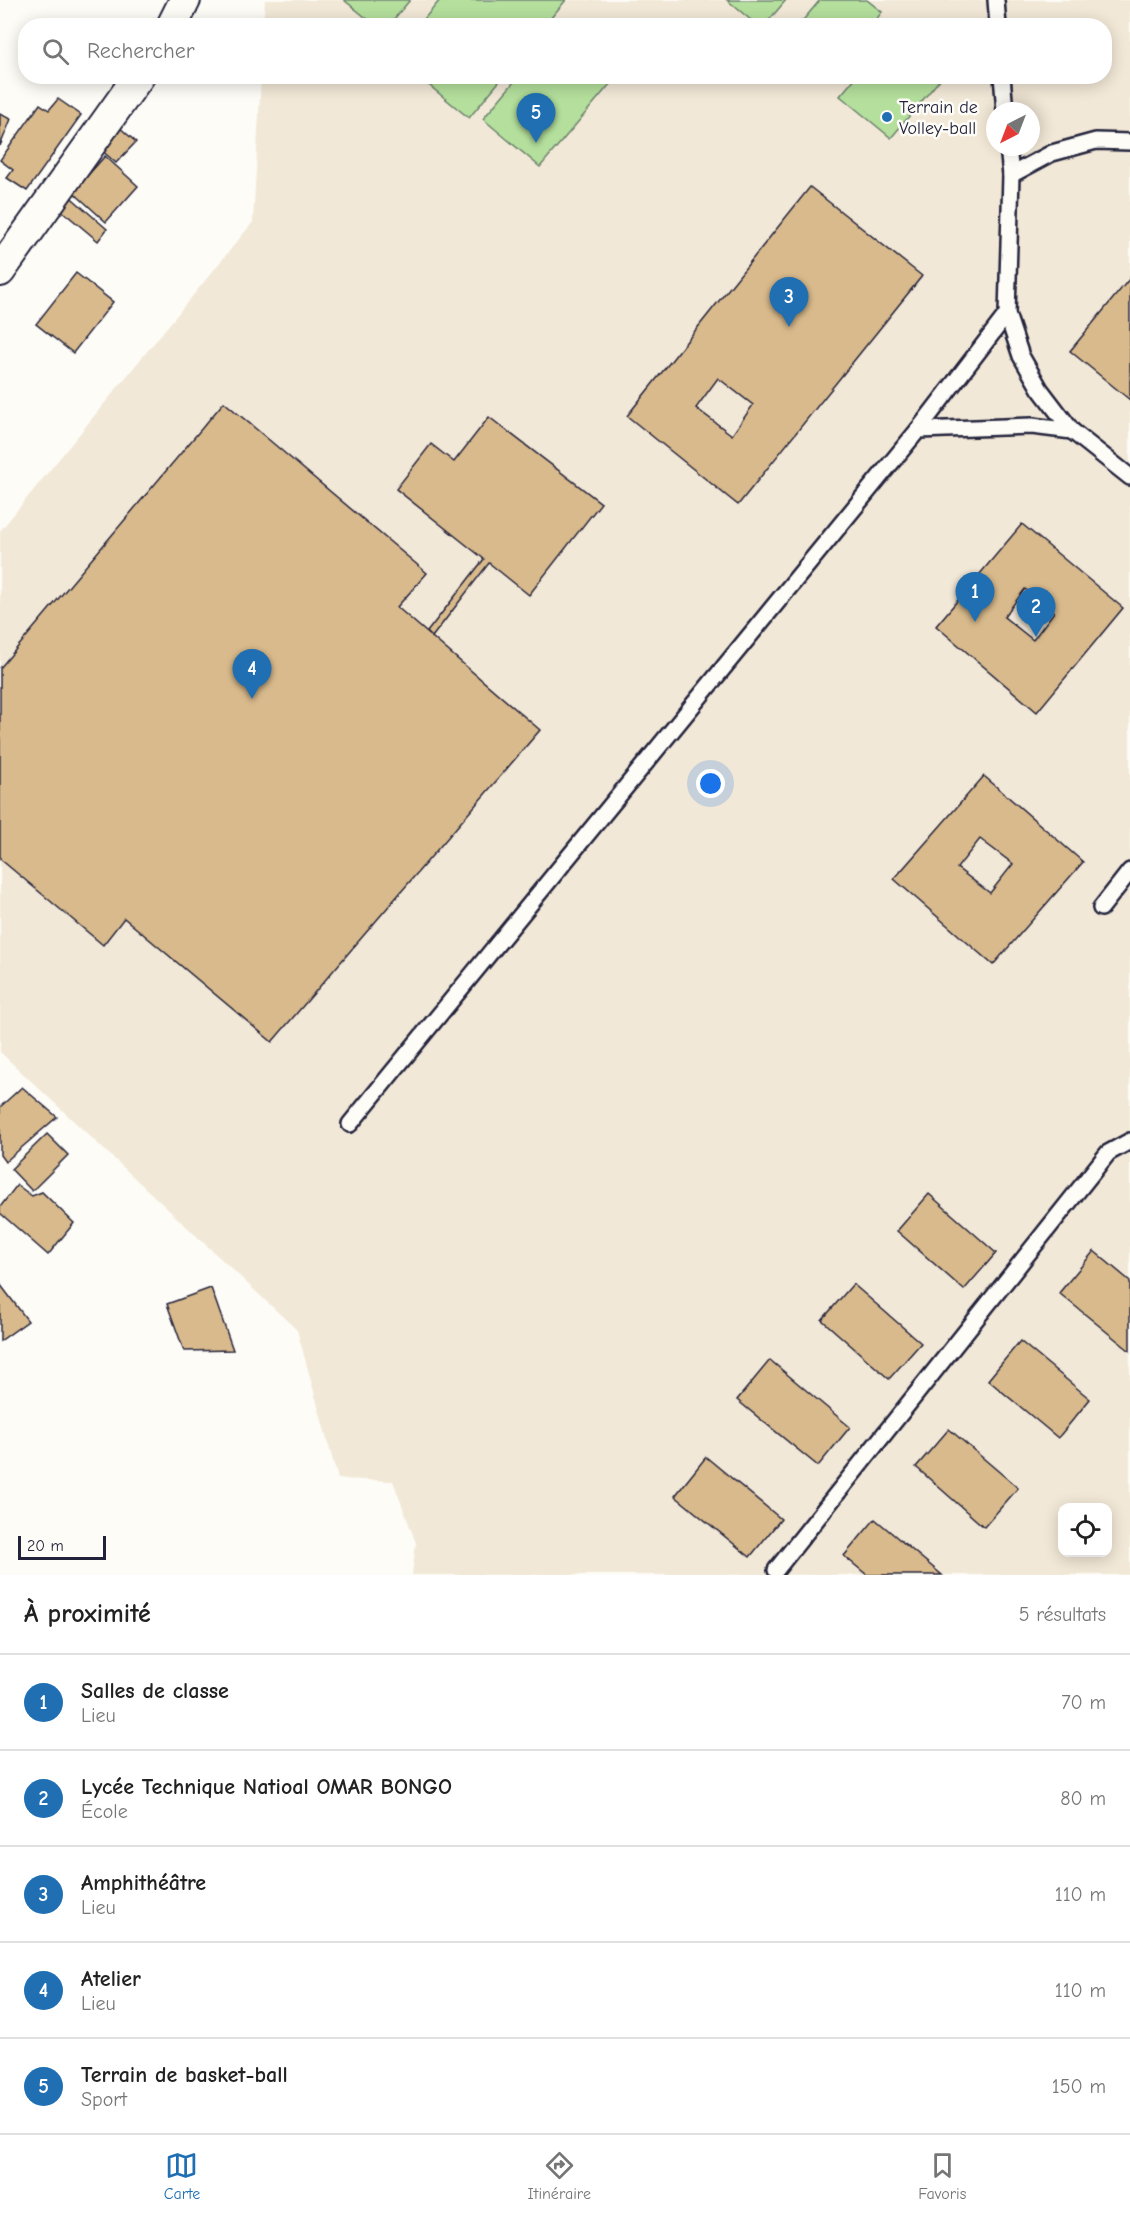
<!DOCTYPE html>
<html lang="fr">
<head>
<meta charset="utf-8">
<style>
	:root { --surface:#fff; --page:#f6f6f6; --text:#222; --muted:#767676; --line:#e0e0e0; --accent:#1f6fb2 }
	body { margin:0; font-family:"Comic Neue",sans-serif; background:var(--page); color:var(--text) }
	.controls { position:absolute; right:18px; bottom:18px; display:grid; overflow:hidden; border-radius:12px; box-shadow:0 3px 15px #0003 }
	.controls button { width:54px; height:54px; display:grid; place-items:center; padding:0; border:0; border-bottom:2px solid var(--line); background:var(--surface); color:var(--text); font:30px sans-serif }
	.compass { position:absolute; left:986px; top:102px; width:54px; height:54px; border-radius:50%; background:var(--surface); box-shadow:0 3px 15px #0003; rotate:222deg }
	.scale { position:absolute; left:18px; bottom:15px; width:88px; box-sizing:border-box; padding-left:6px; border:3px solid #22223b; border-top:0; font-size:16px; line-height:21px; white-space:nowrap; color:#22223b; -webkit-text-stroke:4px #fdfcf7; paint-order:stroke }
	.you { position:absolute; left:711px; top:784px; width:21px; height:21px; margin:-15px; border:4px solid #fff; border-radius:50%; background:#1a73e8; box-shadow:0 0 0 9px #1a73e833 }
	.badge { display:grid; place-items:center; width:39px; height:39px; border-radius:50%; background:var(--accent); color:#fff; font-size:20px; font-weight:700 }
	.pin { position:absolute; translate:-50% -50px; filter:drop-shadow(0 2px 3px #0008) }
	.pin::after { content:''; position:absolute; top:32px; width:21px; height:18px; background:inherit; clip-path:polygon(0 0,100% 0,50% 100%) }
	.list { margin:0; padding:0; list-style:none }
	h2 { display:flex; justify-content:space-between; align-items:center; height:78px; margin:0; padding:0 24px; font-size:26px }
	h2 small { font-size:20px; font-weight:400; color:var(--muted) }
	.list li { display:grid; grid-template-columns:39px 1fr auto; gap:18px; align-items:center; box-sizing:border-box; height:96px; padding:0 24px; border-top:2px solid var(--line) }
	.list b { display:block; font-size:22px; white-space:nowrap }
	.list p { margin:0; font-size:20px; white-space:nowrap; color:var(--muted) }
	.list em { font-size:20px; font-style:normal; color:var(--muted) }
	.icon { flex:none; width:33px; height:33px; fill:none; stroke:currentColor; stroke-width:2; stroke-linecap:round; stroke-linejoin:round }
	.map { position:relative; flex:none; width:1130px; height:1575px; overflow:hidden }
	.search { position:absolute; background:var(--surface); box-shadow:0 3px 15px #0003; left:18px; right:18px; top:18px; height:66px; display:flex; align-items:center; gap:15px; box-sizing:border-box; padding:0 21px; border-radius:24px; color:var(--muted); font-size:22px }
	.sheet { height:558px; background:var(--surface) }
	nav { display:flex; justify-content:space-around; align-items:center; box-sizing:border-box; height:84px; border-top:2px solid var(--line); background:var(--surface); font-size:16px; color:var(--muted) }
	nav a { display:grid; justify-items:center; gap:3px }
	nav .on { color:var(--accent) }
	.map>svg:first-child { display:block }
</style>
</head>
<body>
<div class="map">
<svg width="1130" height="1575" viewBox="0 0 1130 1575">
	<rect width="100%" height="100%" fill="#fdfcf7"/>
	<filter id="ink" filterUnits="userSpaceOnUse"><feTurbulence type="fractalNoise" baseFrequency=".0167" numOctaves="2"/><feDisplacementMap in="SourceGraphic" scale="12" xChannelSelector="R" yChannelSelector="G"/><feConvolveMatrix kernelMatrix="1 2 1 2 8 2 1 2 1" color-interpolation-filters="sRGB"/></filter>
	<g filter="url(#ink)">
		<path fill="#f2e8d7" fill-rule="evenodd" d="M265 0H1130V1575H412L416 1543 393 1481 338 1479 297 1330 0 1052V531L253 222 261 77 1104 76V26L263 25ZM995 111H1031V147H995ZM1062 1508H1108V1552H1062Z"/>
		<g fill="#b4df9c" stroke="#6b806c" stroke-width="1.5">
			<path d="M344 0H410L389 25H375Z"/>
			<path d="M440 0H566L545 25H419Z"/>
			<path d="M727 0H786L765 25 758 26Z"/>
			<path d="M820 0H867L882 12 872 25H799Z"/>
			<path d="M519 76H616V77L540 167 483 119Z"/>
			<path d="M419 77H503L469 118Z"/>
			<path d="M856 77V76L942 77 891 138 840 96Z"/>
		</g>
		<g fill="#d9ba8c" stroke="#22223b" stroke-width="1.5" fill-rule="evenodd">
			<path d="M58 99 81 115 27 191 7 178 13 170 0 160 40 104 49 110Z"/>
			<path d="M0 114 11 119 0 146Z"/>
			<path d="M118 126 136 142 116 163 99 148Z"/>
			<path d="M105 156 138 186 106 222 73 192Z"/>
			<path d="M810 187 922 276 738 505 627 416ZM718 378 753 405 732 435 696 408Z"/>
			<path d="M66 193 107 229 98 241 55 205Z"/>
			<path d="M76 273 113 302 73 353 36 324Z"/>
			<path d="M1130 278V400L1070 351Z"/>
			<path d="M224 402 427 573 397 607 540 730 272 1042 124 918 103 945 0 859V668Z"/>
			<path d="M489 417 601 503 529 595 489 563 432 637 427 632 484 559 396 489 431 444 454 462Z"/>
			<path d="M1022 524 1123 608 1037 712 936 626ZM1025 589 1054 612 1033 640 1004 617Z"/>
			<path d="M984 776 1083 862 993 965 894 879ZM980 839 1013 864 990 893 957 868Z"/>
			<path d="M22 1087 57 1117 5 1162 0 1155V1107Z"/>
			<path d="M47 1134 68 1155 32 1191 11 1169Z"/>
			<path d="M17 1185 32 1196 42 1192 74 1223 48 1255 0 1213V1207Z"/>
			<path d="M929 1194 996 1253 964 1290 897 1231Z"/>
			<path d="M1094 1251 1130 1281V1351L1059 1293Z"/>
			<path d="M0 1284 28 1321 0 1341Z"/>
			<path d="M853 1284 921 1343 889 1379 822 1320Z"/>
			<path d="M211 1288 233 1350 184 1351 167 1304Z"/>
			<path d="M1020 1341 1090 1399 1058 1438 988 1380Z"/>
			<path d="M770 1360 850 1427 818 1466 737 1400Z"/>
			<path d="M949 1429 1018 1488 984 1527 916 1467Z"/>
			<path d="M706 1457 781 1519 750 1557 675 1496Z"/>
			<path d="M875 1519 942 1575H867L844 1556Z"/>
		</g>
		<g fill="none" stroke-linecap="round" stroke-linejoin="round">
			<g stroke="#22223b" stroke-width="20">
				<g id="lane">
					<path d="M996 0 998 26"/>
					<path d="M1002 76 1005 111"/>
					<path d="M1011 175 1052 153 1096 141 1130 142"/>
					<path d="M1007 314 1021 356 1040 389 1072 431 1130 477"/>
					<path d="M918 430 1032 426 1072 431"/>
					<path d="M1101 908 1130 871"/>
					<path d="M350 1124 918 430 1007 314 1011 175 1008 147"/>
					<path d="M776 1570 1108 1153 1130 1141"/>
				</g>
			</g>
			<g stroke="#22223b" stroke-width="34">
				<g id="street">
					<path d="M172 26 185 0"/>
					<path d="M0 271 139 76"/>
				</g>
			</g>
			<use href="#lane" stroke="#fdfcf7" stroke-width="15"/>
			<use href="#street" stroke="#fdfcf7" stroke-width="30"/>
		</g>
	</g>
	<circle fill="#1f6fb2" stroke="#fdfcf7" stroke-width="2" cx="887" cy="117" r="6"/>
	<g text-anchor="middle" stroke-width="5" stroke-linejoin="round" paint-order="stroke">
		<g font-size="18" fill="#22223b" stroke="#fdfcf7" text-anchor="start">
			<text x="899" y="113">Terrain de<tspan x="899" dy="21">Volley-ball</tspan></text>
		</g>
	</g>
</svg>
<div class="controls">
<button><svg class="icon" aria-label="locate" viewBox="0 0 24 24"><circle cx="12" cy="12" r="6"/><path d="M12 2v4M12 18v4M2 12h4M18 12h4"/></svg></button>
</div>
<svg class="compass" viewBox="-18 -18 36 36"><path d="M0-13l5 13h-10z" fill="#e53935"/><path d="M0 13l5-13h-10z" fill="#767676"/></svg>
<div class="scale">20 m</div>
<div class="you"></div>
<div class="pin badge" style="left:975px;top:622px">1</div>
<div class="pin badge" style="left:1036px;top:637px">2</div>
<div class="pin badge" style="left:789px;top:327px">3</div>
<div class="pin badge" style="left:252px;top:699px">4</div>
<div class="pin badge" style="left:536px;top:143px">5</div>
<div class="search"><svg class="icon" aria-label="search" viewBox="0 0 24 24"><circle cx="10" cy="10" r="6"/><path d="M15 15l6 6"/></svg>Rechercher</div>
</div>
<section class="sheet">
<h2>À proximité<small>5 résultats</small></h2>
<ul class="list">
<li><span class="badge">1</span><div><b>Salles de classe</b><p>Lieu</p></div><em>70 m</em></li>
<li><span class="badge">2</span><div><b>Lycée Technique Natioal OMAR BONGO</b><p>École</p></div><em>80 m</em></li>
<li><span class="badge">3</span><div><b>Amphithéâtre</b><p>Lieu</p></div><em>110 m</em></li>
<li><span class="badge">4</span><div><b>Atelier</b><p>Lieu</p></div><em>110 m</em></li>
<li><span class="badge">5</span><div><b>Terrain de basket-ball</b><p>Sport</p></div><em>150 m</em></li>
</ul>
</section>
<nav>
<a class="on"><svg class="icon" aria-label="map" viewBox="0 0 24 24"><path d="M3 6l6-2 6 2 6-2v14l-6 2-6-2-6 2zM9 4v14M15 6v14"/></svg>Carte</a>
<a><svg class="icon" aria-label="directions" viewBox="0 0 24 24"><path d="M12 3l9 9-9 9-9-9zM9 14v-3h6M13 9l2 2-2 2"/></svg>Itinéraire</a>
<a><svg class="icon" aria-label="saved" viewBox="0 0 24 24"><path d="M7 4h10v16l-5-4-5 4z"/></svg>Favoris</a>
</nav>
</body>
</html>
